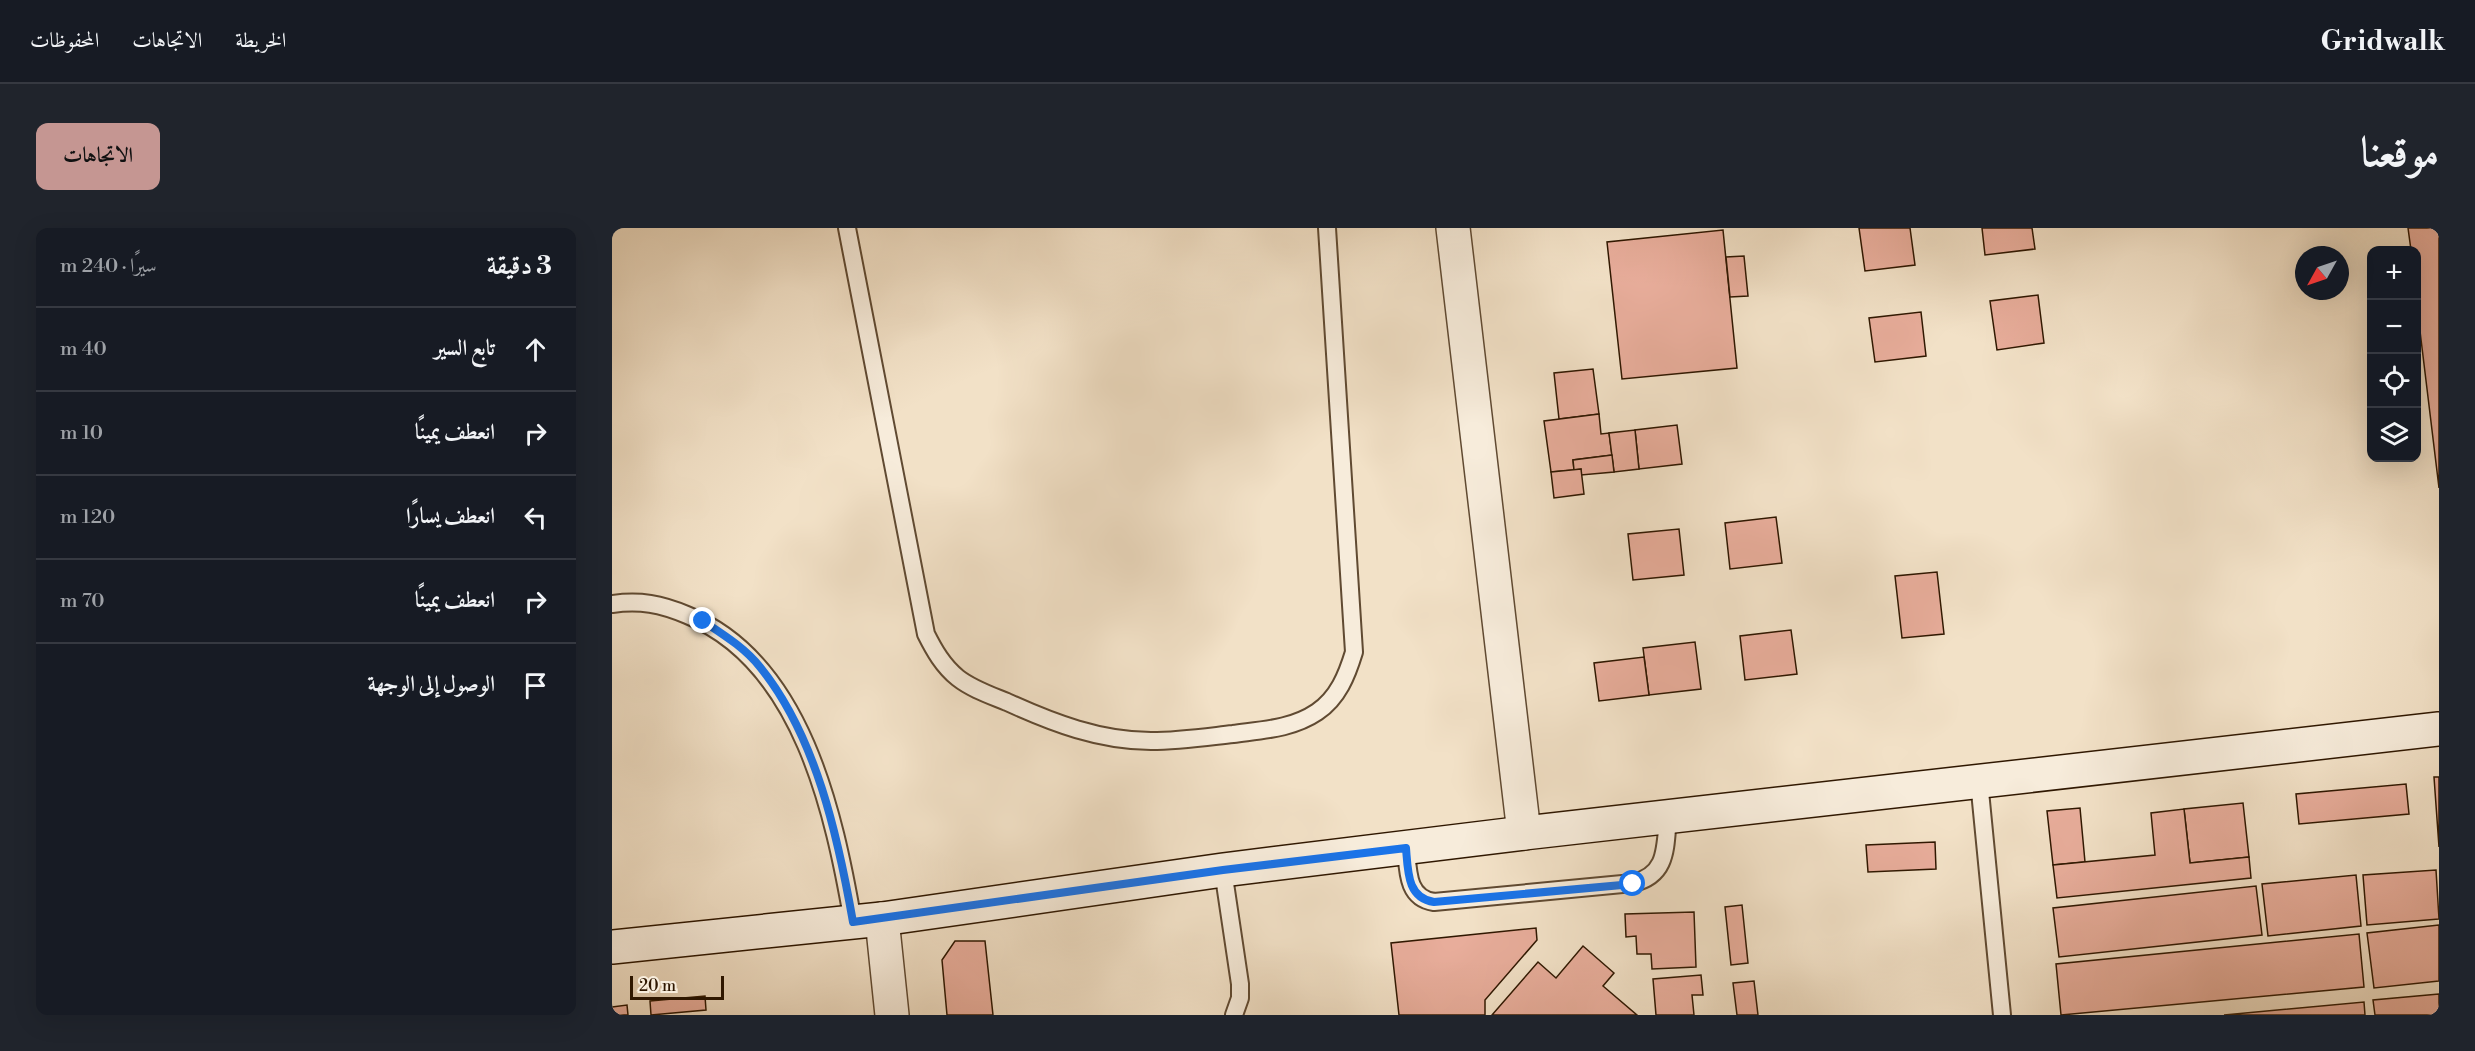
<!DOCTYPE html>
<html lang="ar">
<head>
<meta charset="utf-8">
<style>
	:root { --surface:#171b24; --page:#20242c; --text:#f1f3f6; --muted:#9ea1a6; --line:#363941; --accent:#c59692 }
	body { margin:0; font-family:"Libre Bodoni",Amiri,serif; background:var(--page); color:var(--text); direction:rtl }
	.controls { position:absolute; right:18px; top:18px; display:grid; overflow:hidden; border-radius:12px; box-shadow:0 6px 24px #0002 }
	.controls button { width:54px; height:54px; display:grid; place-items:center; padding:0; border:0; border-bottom:2px solid var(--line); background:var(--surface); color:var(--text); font:30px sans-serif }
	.compass { position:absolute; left:1683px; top:18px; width:54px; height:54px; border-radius:50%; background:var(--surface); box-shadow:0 6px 24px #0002; rotate:230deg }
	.scale { position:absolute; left:18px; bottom:15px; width:94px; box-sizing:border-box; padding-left:6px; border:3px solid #2f1700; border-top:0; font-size:16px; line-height:21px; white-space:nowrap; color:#2f1700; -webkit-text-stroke:4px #f7ecdb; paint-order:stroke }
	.stop { position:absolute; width:18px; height:18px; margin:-14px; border:4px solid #1a73e8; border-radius:50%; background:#fff }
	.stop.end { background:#1a73e8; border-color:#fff; box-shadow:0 2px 6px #0008 }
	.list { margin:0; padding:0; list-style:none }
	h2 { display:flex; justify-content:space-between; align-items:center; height:78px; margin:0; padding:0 24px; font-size:26px }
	h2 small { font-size:20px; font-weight:400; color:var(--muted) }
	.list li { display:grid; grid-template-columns:39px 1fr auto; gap:18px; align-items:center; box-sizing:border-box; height:84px; padding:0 24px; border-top:2px solid var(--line) }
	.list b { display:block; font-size:22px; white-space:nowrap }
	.list em { font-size:20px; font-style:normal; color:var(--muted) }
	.icon { flex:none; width:33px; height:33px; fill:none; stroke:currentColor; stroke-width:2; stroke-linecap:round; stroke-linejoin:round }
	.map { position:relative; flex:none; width:1827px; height:787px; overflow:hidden; direction:ltr; border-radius:12px }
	header { display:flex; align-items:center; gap:36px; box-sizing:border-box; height:84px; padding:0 30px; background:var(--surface); border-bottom:2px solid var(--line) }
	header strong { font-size:28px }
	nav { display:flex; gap:33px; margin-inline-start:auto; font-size:21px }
	.intro { display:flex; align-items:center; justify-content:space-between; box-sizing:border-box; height:144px; padding:0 36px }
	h1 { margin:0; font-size:42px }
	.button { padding:15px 27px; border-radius:12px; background:var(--accent); color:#111; font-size:21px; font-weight:700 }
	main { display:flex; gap:36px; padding:0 36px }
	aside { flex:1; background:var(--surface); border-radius:12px; box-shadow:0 6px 24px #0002 }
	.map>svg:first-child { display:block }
</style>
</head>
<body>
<header>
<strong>Gridwalk</strong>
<nav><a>الخريطة</a><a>الاتجاهات</a><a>المحفوظات</a></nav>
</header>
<div class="intro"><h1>موقعنا</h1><a class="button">الاتجاهات</a></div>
<main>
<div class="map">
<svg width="1827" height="787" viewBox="0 0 1827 787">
	<rect width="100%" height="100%" fill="#f2e1c7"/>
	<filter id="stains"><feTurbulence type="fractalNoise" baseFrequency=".00333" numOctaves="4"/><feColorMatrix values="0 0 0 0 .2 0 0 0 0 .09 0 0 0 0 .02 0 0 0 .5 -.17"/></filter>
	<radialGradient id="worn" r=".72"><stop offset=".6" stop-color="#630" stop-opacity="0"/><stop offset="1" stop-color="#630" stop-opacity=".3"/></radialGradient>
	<g fill="#e8ad9b" stroke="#2f1700" stroke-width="1.5">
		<path d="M1247 0H1298L1303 37 1253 43Z"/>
		<path d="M1370 0H1420L1423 21 1373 27Z"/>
		<path d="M1796 0H1827V260L1804 70V22H1799Z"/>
		<path d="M1111 2 1125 140 1010 151 995 14Z"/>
		<path d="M1132 28 1136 68 1118 69 1114 29Z"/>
		<path d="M1426 67 1432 115 1385 122 1378 73Z"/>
		<path d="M1309 84 1314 128 1263 134 1257 90Z"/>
		<path d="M981 141 987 186 947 191 942 145Z"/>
		<path d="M987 186 989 206 997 205 1000 227 961 232 962 242 939 244 932 193Z"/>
		<path d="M1065 197 1070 236 1027 241 1023 202Z"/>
		<path d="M1023 202 1027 241 1002 244 997 205Z"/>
		<path d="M1000 227 1002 244 969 247V241L962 242 961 232Z"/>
		<path d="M969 241 972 266 942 270 939 244Z"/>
		<path d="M1164 289 1170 335 1118 341 1113 295Z"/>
		<path d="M1067 301 1072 347 1021 352 1016 306Z"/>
		<path d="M1325 344 1332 406 1290 410 1283 348Z"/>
		<path d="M1179 402 1185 446 1133 452 1128 408Z"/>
		<path d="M1083 414 1089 461 1037 467 1031 420Z"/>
		<path d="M1032 429 1037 467 987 473 982 435Z"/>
		<path d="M1822 549H1827V619Z"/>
		<path d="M1794 556 1797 586 1687 596 1684 566Z"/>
		<path d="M1631 575 1637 629 1578 635 1572 581Z"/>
		<path d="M1468 580 1473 634 1441 637 1435 583Z"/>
		<path d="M1572 581 1578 635 1637 629 1639 650 1445 670 1441 637 1543 627 1539 585Z"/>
		<path d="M1323 614 1324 641 1256 644 1254 617Z"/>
		<path d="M1824 642 1827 691 1755 697 1751 647Z"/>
		<path d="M1744 647 1749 698 1656 708 1650 656Z"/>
		<path d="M1644 658 1650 707 1447 729 1441 680Z"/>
		<path d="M1130 677 1136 735 1119 737 1113 679Z"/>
		<path d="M1082 684 1084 739 1040 741 1039 726H1025L1024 708 1014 709 1013 686Z"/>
		<path d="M1827 697V753L1762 760 1755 705Z"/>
		<path d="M924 700 925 712 873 772V787H787L779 715Z"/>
		<path d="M1747 706 1752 759 1449 787 1444 736Z"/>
		<path d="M343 713H373L381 787H335L330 732Z"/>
		<path d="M971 718 1002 745 991 758 1025 787H880L926 734 944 750Z"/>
		<path d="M1089 747 1091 767H1080L1082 787H1044L1041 751Z"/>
		<path d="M1142 753 1146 787H1125L1121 755Z"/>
		<path d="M1827 766V787H1763L1761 772Z"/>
		<path d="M93 768 94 782 39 787 38 773Z"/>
		<path d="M1752 774 1753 787H1612Z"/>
		<path d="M15 777 16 787H0V779Z"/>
	</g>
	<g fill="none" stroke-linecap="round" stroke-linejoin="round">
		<g stroke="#604a32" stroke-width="20">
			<g id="lane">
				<path d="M235 0 314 406C322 422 331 438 346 450 360 461 378 467 395 474 441 495 488 513 539 513 567 513 594 509 621 506 650 502 680 501 705 484 726 470 735 447 742 424L715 0"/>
				<path d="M0 376C28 372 49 376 75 387 190 433 222 585 241 694"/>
				<path d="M1367 553 1390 787"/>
				<path d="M794 620C796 643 795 670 822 674L1021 655C1056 647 1053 619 1056 589"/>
				<path d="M611 642 628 756V770L622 787"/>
			</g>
		</g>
		<g stroke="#604a32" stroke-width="36">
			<g id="street">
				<path d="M841 0 912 605"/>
				<path d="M270 691 280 787"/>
			</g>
		</g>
		<g stroke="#2f1700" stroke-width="36">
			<path id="secondary" d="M0 719 270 691 611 642 912 605 1827 501"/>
		</g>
		<use href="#lane" stroke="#f7ecdb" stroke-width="16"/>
		<use href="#street" stroke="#f7ecdb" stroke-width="33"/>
		<use href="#secondary" stroke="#f7ecdb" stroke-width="33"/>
	</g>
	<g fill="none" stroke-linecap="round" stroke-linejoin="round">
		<path stroke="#1a73e8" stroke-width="8" d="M91 393C112 407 133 420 148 439 204 508 226 609 241 694L611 642 794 620C796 643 795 670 822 674L1021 656"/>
	</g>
	<rect width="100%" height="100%" filter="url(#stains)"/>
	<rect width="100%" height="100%" fill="url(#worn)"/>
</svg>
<div class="controls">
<button>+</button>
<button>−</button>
<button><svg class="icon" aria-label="locate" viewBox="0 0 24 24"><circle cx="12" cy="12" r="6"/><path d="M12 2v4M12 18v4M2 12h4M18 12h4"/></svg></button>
<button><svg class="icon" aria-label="layers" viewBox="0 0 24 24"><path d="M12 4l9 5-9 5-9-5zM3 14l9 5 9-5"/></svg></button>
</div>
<svg class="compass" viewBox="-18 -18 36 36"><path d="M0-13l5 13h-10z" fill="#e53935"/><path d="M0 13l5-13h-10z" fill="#9ea1a6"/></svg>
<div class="scale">20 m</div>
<div class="stop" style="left:1021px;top:656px"></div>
<div class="stop end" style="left:91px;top:393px"></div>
</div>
<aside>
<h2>3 دقيقة<small>سيرًا · 240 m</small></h2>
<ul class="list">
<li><svg class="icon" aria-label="ahead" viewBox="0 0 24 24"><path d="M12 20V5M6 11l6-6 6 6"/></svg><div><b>تابع السير</b></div><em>40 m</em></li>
<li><svg class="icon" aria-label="right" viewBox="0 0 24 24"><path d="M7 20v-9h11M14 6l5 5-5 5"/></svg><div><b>انعطف يمينًا</b></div><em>10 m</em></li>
<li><svg class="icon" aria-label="left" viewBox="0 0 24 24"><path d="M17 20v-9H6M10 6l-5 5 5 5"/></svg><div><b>انعطف يسارًا</b></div><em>120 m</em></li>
<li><svg class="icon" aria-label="right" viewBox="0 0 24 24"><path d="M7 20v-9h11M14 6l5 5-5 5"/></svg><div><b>انعطف يمينًا</b></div><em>70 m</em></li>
<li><svg class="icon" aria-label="arrive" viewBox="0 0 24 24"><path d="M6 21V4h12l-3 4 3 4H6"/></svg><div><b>الوصول إلى الوجهة</b></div></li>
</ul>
</aside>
</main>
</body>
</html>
